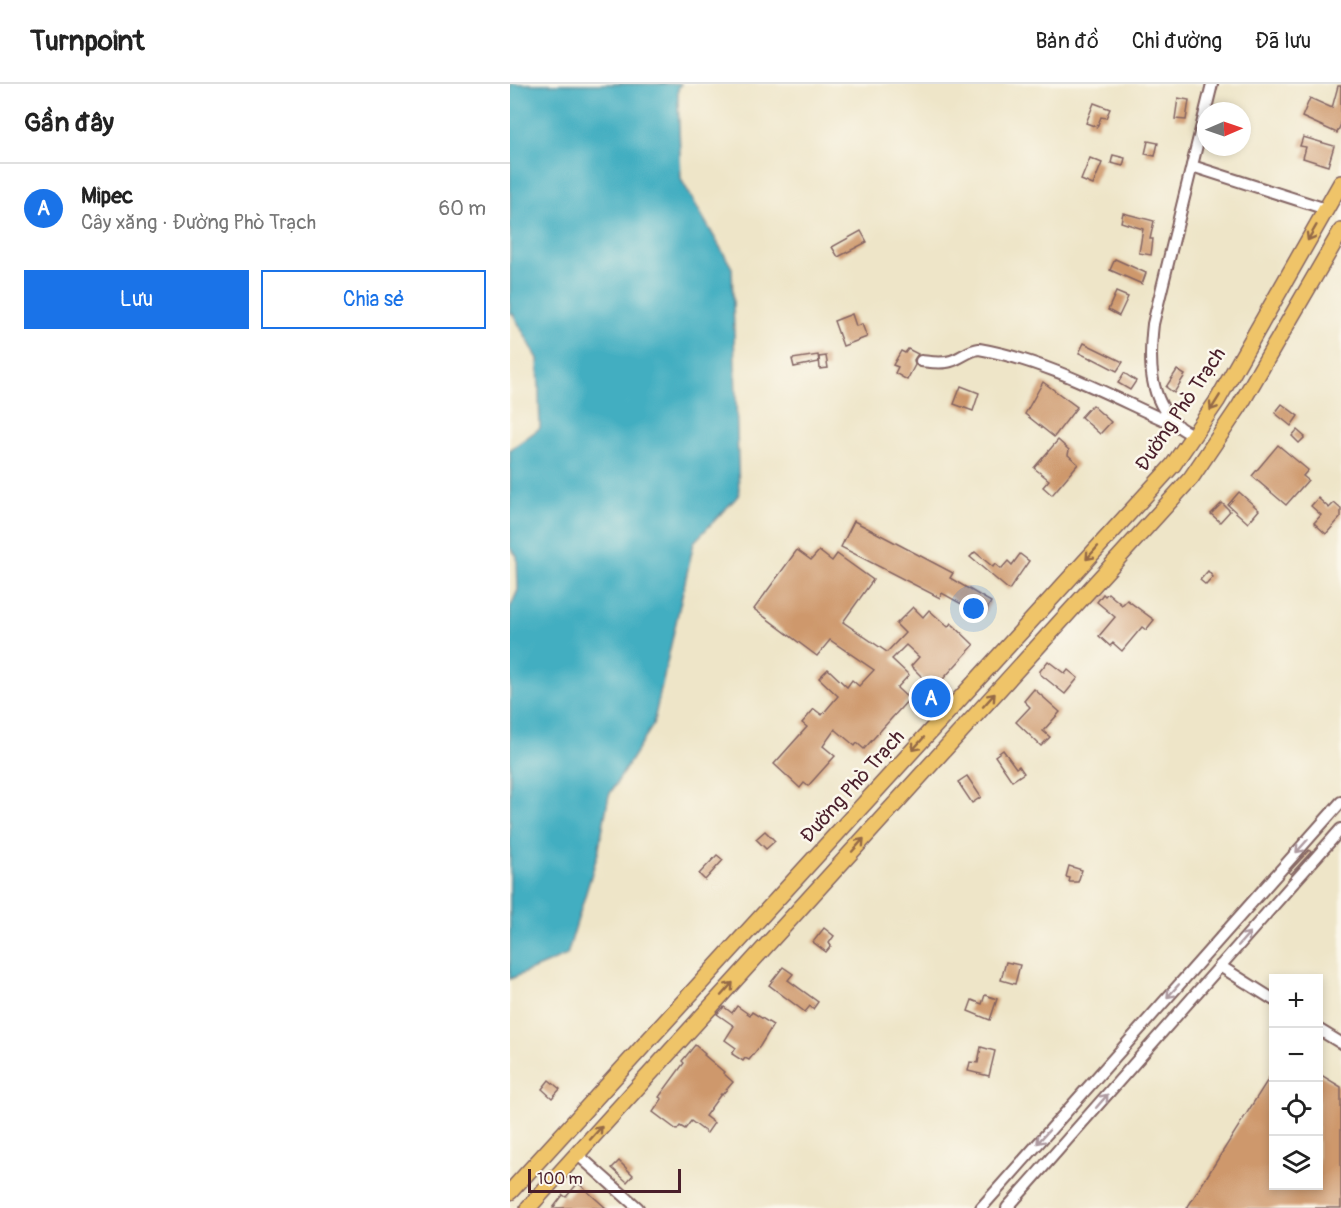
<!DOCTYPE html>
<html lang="vi">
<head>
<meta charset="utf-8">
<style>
	:root { --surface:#fff; --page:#f2f2f2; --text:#222; --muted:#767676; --line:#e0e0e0; --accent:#1a73e8 }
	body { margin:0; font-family:Pangolin,sans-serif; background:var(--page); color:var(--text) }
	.controls { position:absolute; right:18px; bottom:18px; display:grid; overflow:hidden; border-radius:0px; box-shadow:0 3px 9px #0003 }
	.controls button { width:54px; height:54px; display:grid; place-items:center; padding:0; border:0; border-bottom:2px solid var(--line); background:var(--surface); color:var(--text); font:30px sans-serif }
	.compass { position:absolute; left:687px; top:18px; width:54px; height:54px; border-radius:50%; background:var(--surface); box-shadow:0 3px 9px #0003; rotate:88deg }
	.scale { position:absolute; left:18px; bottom:15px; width:153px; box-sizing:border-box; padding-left:6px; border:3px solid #4a1f2b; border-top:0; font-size:16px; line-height:21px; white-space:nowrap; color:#4a1f2b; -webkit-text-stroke:4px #fbf7ec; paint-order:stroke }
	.you { position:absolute; left:464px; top:525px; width:21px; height:21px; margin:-15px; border:4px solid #fff; border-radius:50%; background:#1a73e8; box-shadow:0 0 0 9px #1a73e833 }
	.badge { display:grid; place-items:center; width:39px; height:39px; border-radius:50%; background:var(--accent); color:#fff; font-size:20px; font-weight:700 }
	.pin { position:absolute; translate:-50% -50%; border:3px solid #fff; box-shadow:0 2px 6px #0006 }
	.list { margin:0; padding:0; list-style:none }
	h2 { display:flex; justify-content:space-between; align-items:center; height:78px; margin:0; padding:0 24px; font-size:26px }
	h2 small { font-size:20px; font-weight:400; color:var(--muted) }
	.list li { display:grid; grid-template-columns:39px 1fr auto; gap:18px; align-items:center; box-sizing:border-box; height:90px; padding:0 24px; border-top:2px solid var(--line) }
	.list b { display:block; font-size:22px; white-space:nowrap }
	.list p { margin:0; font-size:20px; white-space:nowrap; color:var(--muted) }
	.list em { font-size:20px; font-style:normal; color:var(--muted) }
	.actions { display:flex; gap:12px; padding:18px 24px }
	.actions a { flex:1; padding:14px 0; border:2px solid var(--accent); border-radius:0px; text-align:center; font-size:21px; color:var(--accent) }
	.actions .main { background:var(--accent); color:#fff }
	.icon { flex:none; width:33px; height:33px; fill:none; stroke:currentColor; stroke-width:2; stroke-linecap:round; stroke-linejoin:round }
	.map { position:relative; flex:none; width:831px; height:1124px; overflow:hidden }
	header { display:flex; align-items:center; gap:36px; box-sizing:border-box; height:84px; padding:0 30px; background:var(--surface); border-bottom:2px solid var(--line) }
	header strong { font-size:28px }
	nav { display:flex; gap:33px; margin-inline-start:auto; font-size:21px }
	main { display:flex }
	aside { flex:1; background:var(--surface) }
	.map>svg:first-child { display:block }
</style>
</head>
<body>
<header>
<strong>Turnpoint</strong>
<nav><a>Bản đồ</a><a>Chỉ đường</a><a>Đã lưu</a></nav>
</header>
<main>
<aside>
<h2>Gần đây<small></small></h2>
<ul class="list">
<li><span class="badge">A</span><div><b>Mipec</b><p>Cây xăng · Đường Phò Trạch</p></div><em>60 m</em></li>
</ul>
<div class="actions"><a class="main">Lưu</a><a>Chia sẻ</a></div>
</aside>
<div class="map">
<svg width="831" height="1124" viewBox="0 0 831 1124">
	<rect width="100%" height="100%" fill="#fbf7ec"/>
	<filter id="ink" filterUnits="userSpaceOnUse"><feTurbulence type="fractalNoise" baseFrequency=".0167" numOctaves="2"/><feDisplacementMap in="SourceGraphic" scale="12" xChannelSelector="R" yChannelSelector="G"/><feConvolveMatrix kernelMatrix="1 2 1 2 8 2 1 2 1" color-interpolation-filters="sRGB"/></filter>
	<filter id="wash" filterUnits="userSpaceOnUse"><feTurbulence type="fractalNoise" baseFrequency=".008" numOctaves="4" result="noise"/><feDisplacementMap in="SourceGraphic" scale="24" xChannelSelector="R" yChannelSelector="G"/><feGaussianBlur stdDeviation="1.35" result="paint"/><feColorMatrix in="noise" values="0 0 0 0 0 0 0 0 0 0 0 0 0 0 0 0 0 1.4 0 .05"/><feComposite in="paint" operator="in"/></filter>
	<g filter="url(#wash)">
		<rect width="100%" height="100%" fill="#eee5c8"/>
		<path fill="#42aec1" stroke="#466676" stroke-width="1.5" d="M0 0H171L168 5V16L171 95 222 184 229 411 184 458 143 641 99 711 88 769 57 871 0 895V524L8 506 7 472 0 464V366L30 344 28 275 3 230 0 229Z"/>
		<g id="blocks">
			<g fill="#ce986c">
				<path d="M828 2H831V40L827 49 792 33 800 14 822 24Z"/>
				<path d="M668 14 679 16 676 36 665 35Z"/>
				<path d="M584 19 600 25 596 34 591 33 587 43 576 39Z"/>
				<path d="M793 53 824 62 818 82 793 74 796 63 790 62Z"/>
				<path d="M638 57 648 59 645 72 635 70Z"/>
				<path d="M603 71 615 74 613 82 601 79Z"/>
				<path d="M580 74 592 79 583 101 571 96Z"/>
				<path d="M613 129 644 137 640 155H643L641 171 629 169 633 145 611 138Z"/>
				<path d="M351 147 357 158 328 173 322 163Z"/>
				<path d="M605 175 636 189 632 200 600 186Z"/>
				<path d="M606 208 618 213 609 232 598 226Z"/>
				<path d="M342 230 346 242 352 240 357 253 333 262 324 237Z"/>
				<path d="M574 259 613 278 607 287 582 274V275L569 269Z"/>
				<path d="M398 265 408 270 404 276 405 281 397 296 385 289 388 283 383 281 391 267 395 269Z"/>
				<path d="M308 271 309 278 284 283 282 275Z"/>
				<path d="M316 272 318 284 310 285 309 273Z"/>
				<path d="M667 286 675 291 664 309 656 303Z"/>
				<path d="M614 289 626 297 620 306 608 299Z"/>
				<path d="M533 298 567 323 544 353 515 330Z"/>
				<path d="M451 302 469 309 463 327 444 320Z"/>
				<path d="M772 320 788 332 781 342 765 329Z"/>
				<path d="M582 321 601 338 590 350 571 333Z"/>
				<path d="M787 346 795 353 789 359 782 352Z"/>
				<path d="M548 356 559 366 558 371 568 380 542 411 533 403 539 396 524 384Z"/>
				<path d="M768 361 798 386 793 392 798 396 776 421 742 392Z"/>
				<path d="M729 408 749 426 738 439 718 421Z"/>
				<path d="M808 414 819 424 824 419 831 425V433L816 450 804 439 811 431 801 422Z"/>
				<path d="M712 419 720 427 710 438 701 430Z"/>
				<path d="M344 437 443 489 440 494 481 518 473 532 432 509 430 514 331 463Z"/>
				<path d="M287 466 301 476 309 467 322 477 327 470 363 496 333 538 377 568 395 549 386 540 403 523 413 533 419 526 438 543 441 539 464 561 424 605 401 582 409 573 396 561 382 575 399 591 387 604 399 615 354 665 347 659 345 662 325 645 313 662 325 672 298 702 294 699 290 704 264 680 297 643 292 639 304 625 312 631 328 612 309 594 318 585 337 603 342 596 349 602 364 586 320 556 307 572 244 525Z"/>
				<path d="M465 468 483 483 485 480 491 485 498 477 502 481 510 470 519 477 499 506 460 473Z"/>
				<path d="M698 487 703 493 696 501 690 496Z"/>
				<path d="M598 509 612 521 617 516 644 536 636 546 632 543 612 567 603 559 600 562 589 552 605 533 587 518 593 510 595 512Z"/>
				<path d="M538 577 555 590 558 586 568 594 555 610 530 590V587Z"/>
				<path d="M524 605 550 628 533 647 540 653 531 662 506 638 520 623 514 617Z"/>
				<path d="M493 666 506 684 509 682 514 689 502 697 485 672Z"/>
				<path d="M457 692 471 713 462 719 448 698Z"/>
				<path d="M255 747 265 757 256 765 246 755Z"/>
				<path d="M799 766 801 768 781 790 779 788Z"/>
				<path d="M207 771 213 776 195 796 189 790Z"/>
				<path d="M559 782 572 786 568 798H559L560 794 556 793Z"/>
				<path d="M314 844 324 852 319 859 321 862 316 868 303 858Z"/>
				<path d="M496 878 510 881 505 900 491 896Z"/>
				<path d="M273 883 283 890 278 896 308 918 303 925 300 922 295 928 259 901Z"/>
				<path d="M475 911 487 915 480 936 458 927 462 916 472 920Z"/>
				<path d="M227 922 240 931 242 928 263 941 250 962 239 976 235 974 233 977 222 970 226 964 215 956 224 942 207 930 214 923 222 929Z"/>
				<path d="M185 961 195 970 194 971 214 988 213 989 223 998 212 1011 211 1010 195 1032 204 1039 197 1049 181 1037 175 1045 170 1042 167 1046 143 1028 152 1015 149 1013 174 979 172 977Z"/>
				<path d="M471 963 485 967 479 992 458 987 460 978 468 979Z"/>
				<path d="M764 986V1101H808V989L831 1003V1124H677Z"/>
				<path d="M39 996 50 1005 42 1014 32 1005Z"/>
				<path d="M109 1077 123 1091 117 1098 102 1084Z"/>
				<path d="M68 1099 77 1107 96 1124H43L53 1111 56 1113Z"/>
			</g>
		</g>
	</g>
	<g filter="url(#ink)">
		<use href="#blocks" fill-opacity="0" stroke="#836462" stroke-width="1.5"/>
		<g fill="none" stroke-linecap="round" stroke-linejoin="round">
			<g stroke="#836462" stroke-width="14">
				<g id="minor">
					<path d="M682 82 816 125"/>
					<path d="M411 277C421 278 432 280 441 277 451 274 459 266 469 265 538 277 600 312 663 340"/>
					<path d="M683 351C678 348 671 346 667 341 638 315 639 276 643 240L702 0"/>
					<path d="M710 882 764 916"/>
					<path d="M808 945 831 959"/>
					<path d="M67 1070 128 1124"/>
					<path d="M471 1124 831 718"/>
					<path d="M497 1124 831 745"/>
				</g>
			</g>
			<g stroke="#836462" stroke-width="18">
				<g id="highway">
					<path d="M0 1108 663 381 707 317 831 99"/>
					<path d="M18 1124 681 394 729 323 831 147"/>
				</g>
			</g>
			<use href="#minor" stroke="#fff" stroke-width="10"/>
			<use href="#highway" stroke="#efc469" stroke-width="15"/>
		</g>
		<defs><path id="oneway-shaft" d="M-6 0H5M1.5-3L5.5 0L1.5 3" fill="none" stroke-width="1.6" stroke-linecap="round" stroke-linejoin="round" transform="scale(1.5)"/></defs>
		<g stroke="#946947">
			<use href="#oneway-shaft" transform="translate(802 149) rotate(120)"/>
			<use href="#oneway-shaft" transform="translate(705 319) rotate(122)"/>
			<use href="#oneway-shaft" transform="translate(582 469) rotate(132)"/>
			<use href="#oneway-shaft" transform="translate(479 616) rotate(-48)"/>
			<use href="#oneway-shaft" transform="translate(408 660) rotate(132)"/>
			<use href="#oneway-shaft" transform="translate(348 761) rotate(-48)"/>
			<use href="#oneway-shaft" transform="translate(217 905) rotate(-48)"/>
			<use href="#oneway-shaft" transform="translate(86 1049) rotate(-48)"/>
		</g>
		<g stroke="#ae9aa0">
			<use href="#oneway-shaft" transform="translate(792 762) rotate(132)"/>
			<use href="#oneway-shaft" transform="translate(734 855) rotate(-49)"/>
			<use href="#oneway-shaft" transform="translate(663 907) rotate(132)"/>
			<use href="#oneway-shaft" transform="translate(592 1017) rotate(-49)"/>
			<use href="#oneway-shaft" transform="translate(533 1053) rotate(132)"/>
		</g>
	</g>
	<g text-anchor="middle" stroke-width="5" stroke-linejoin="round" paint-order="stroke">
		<g font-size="20" fill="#4a1f2b" stroke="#fbf7ec">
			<text transform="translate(670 325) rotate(-56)" y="7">Đường Phò Trạch</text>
			<text transform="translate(342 702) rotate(-48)" y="7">Đường Phò Trạch</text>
		</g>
	</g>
</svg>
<div class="controls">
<button>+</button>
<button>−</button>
<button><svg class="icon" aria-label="locate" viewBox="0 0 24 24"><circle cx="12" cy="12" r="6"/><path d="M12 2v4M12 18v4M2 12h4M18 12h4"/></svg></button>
<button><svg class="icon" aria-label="layers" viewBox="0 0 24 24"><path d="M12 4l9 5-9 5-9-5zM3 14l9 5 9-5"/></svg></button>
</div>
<svg class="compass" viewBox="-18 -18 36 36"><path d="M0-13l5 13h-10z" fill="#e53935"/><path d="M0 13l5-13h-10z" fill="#767676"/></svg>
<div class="scale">100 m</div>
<div class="you"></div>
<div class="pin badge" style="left:421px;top:614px">A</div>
</div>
</main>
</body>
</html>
